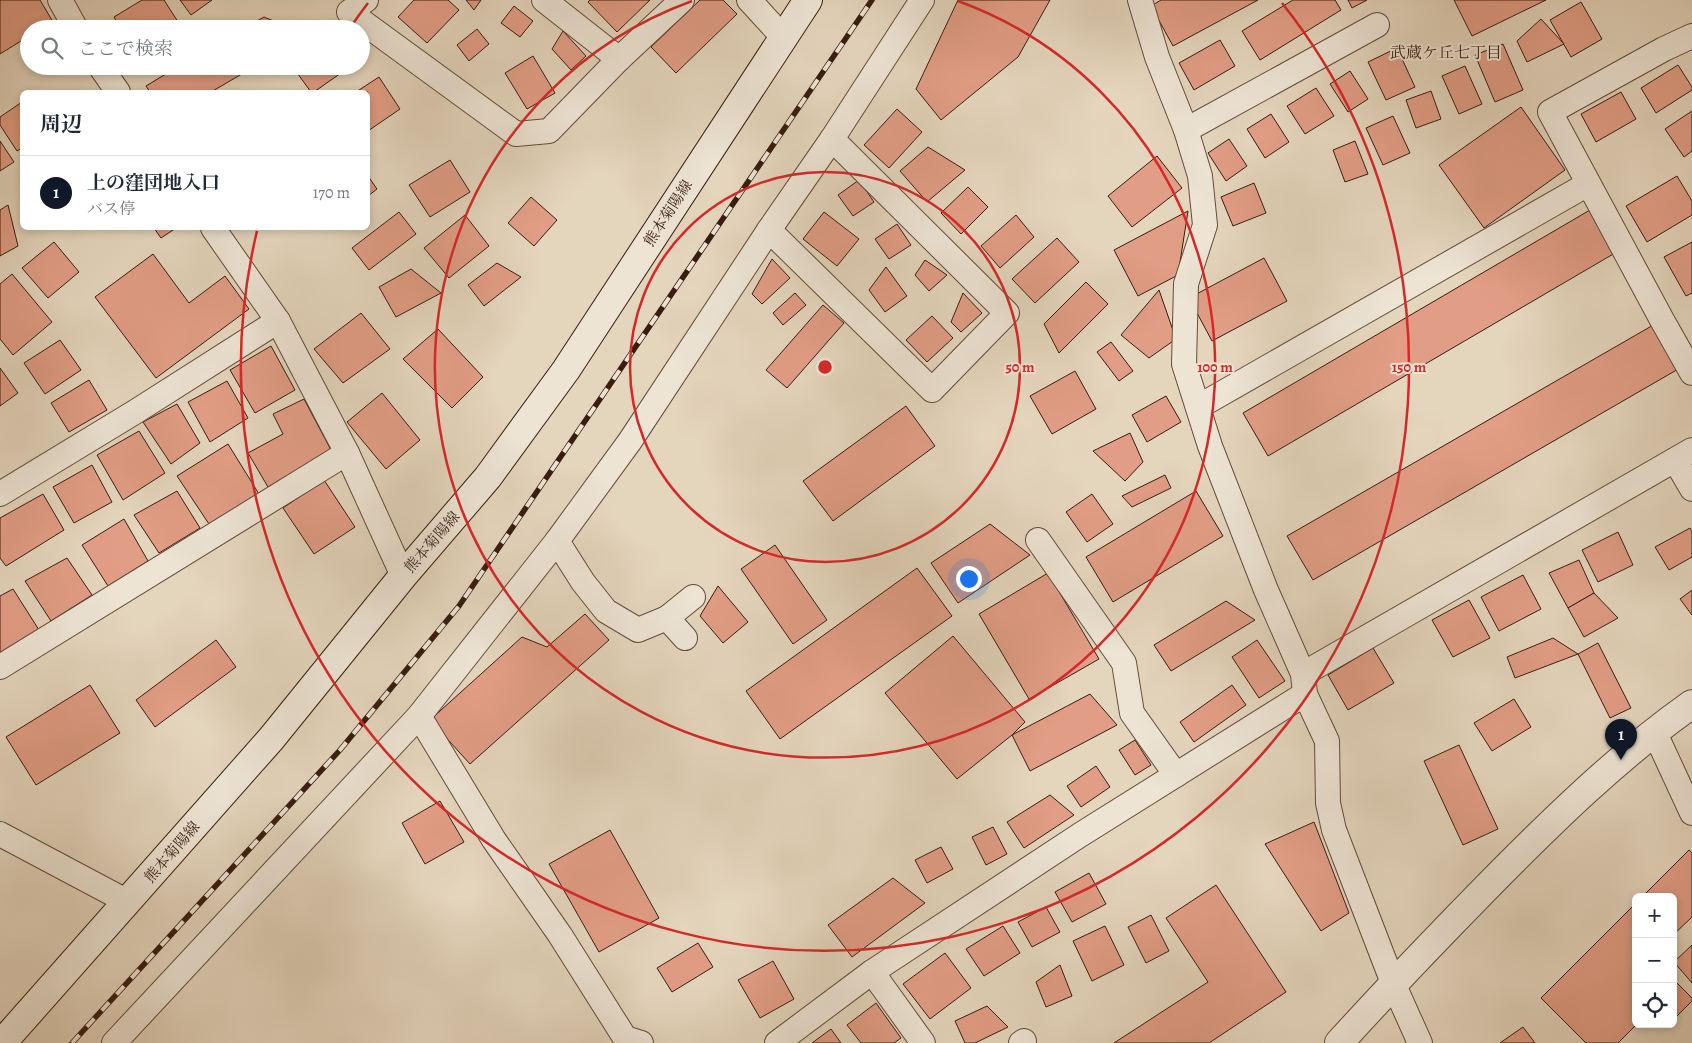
<!DOCTYPE html>
<html lang="ja">
<head>
<meta charset="utf-8">
<style>
	:root { --surface:#fff; --page:#f2f2f3; --text:#1f2937; --muted:#747a83; --line:#e0e1e3; --accent:#111827 }
	body { margin:0; font-family:Alegreya,"Noto Serif JP",serif; background:var(--page); color:var(--text) }
	.controls { position:absolute; right:15px; bottom:15px; display:grid; overflow:hidden; border-radius:8px; box-shadow:0 2px 8px #0003 }
	.controls button { width:45px; height:45px; display:grid; place-items:center; padding:0; border:0; border-bottom:1px solid var(--line); background:var(--surface); color:var(--text); font:25px sans-serif }
	.you { position:absolute; left:968px; top:578px; width:18px; height:18px; margin:-12px; border:4px solid #fff; border-radius:50%; background:#1a73e8; box-shadow:0 0 0 8px #1a73e833 }
	.badge { display:grid; place-items:center; width:32px; height:32px; border-radius:50%; background:var(--accent); color:#fff; font-size:16px; font-weight:700 }
	.pin { position:absolute; translate:-50% -41px; filter:drop-shadow(0 1px 2px #0008) }
	.pin::after { content:''; position:absolute; top:26px; width:18px; height:15px; background:inherit; clip-path:polygon(0 0,100% 0,50% 100%) }
	.list { margin:0; padding:0; list-style:none }
	h2 { display:flex; justify-content:space-between; align-items:center; height:65px; margin:0; padding:0 20px; font-size:21px }
	h2 small { font-size:16px; font-weight:400; color:var(--muted) }
	.list li { display:grid; grid-template-columns:32px 1fr auto; gap:15px; align-items:center; box-sizing:border-box; height:75px; padding:0 20px; border-top:1px solid var(--line) }
	.list b { display:block; font-size:19px; white-space:nowrap }
	.list p { margin:0; font-size:16px; white-space:nowrap; color:var(--muted) }
	.list em { font-size:16px; font-style:normal; color:var(--muted) }
	.icon { flex:none; width:28px; height:28px; fill:none; stroke:currentColor; stroke-width:2; stroke-linecap:round; stroke-linejoin:round }
	.map { position:relative; flex:none; width:1692px; height:1043px; overflow:hidden }
	.search { position:absolute; background:var(--surface); box-shadow:0 2px 8px #0003; left:20px; top:20px; width:350px; height:55px; display:flex; align-items:center; gap:12px; box-sizing:border-box; padding:0 18px; border-radius:28px; color:var(--muted); font-size:19px }
	.panel { position:absolute; background:var(--surface); box-shadow:0 2px 8px #0003; left:20px; top:90px; width:350px; height:140px; border-radius:8px }
	.map>svg:first-child { display:block }
</style>
</head>
<body>
<div class="map">
<svg width="1692" height="1043" viewBox="0 0 1692 1043">
	<rect width="100%" height="100%" fill="#e4d5bd"/>
	<filter id="stains"><feTurbulence type="fractalNoise" baseFrequency=".004" numOctaves="4"/><feColorMatrix values="0 0 0 0 .2 0 0 0 0 .09 0 0 0 0 .02 0 0 0 .5 -.17"/></filter>
	<radialGradient id="worn" r=".72"><stop offset=".6" stop-color="#630" stop-opacity="0"/><stop offset="1" stop-color="#630" stop-opacity=".3"/></radialGradient>
	<g fill="#e19d85" stroke="#381d10">
		<path d="M0 0H40L53 22 41 29H29V36L0 54Z"/>
		<path d="M142 0H164L182 28 121 29 114 17Z"/>
		<path d="M180 0H212L191 15Z"/>
		<path d="M414 0H448L459 10 427 43 398 17Z"/>
		<path d="M466 0H481L474 10Z"/>
		<path d="M590 0H650L617 32 588 2Z"/>
		<path d="M700 0H723L737 14 676 73 651 47Z"/>
		<path d="M958 0H1050L1018 57 941 120 916 89Z"/>
		<path d="M1161 0H1258L1173 46 1151 6Z"/>
		<path d="M1293 0H1335L1341 10 1260 60 1242 31Z"/>
		<path d="M1348 0H1367L1352 8Z"/>
		<path d="M1454 0H1546L1472 36Z"/>
		<path d="M1581 2 1602 39 1571 57 1550 20Z"/>
		<path d="M514 6 533 21 520 37 501 23Z"/>
		<path d="M264 17 288 27 284 29H243Z"/>
		<path d="M1541 19 1564 44 1527 62 1517 41Z"/>
		<path d="M477 29 489 44 469 61 457 45Z"/>
		<path d="M563 31 586 56 571 70 552 49Z"/>
		<path d="M1220 40 1235 66 1194 90 1179 63Z"/>
		<path d="M1503 44 1523 90 1495 102 1475 55Z"/>
		<path d="M1397 48 1415 87 1386 100 1368 62Z"/>
		<path d="M533 56 555 93 527 109 505 73Z"/>
		<path d="M1678 65 1692 87V90L1656 113 1641 88Z"/>
		<path d="M179 66H244L247 71 211 92H150L146 86Z"/>
		<path d="M292 66H346L348 68 314 92H311Z"/>
		<path d="M1465 66 1482 104 1459 114 1442 76Z"/>
		<path d="M1350 71 1368 99 1348 112 1330 84Z"/>
		<path d="M379 77 400 109 368 131V92H356Z"/>
		<path d="M1316 88 1334 116 1305 134 1287 106Z"/>
		<path d="M1431 91 1441 119 1416 128 1406 100Z"/>
		<path d="M1621 92 1636 119 1596 142 1581 114Z"/>
		<path d="M22 102V148L17 151 0 125V117Z"/>
		<path d="M1521 107 1565 170 1484 228 1439 165Z"/>
		<path d="M897 109 922 132 889 168 864 145Z"/>
		<path d="M1692 111V151L1684 157 1665 129Z"/>
		<path d="M1271 114 1289 142 1265 158 1247 129Z"/>
		<path d="M1393 116 1410 153 1383 165 1366 128Z"/>
		<path d="M1229 139 1247 166 1226 181 1208 153Z"/>
		<path d="M0 141 14 162 0 171Z"/>
		<path d="M1355 141 1368 174 1345 182 1333 150Z"/>
		<path d="M928 147 965 170 927 202 900 171Z"/>
		<path d="M1157 156 1182 188 1132 227 1108 196Z"/>
		<path d="M450 160 470 192 430 217 409 185Z"/>
		<path d="M368 176 377 189 368 196Z"/>
		<path d="M1677 176 1692 201V215L1647 242 1626 206Z"/>
		<path d="M859 180 874 202 853 216 838 195Z"/>
		<path d="M1254 183 1266 213 1233 226 1221 197Z"/>
		<path d="M968 187 988 207 961 234 941 213Z"/>
		<path d="M531 197 557 220 534 246 508 223Z"/>
		<path d="M8 205 18 246 0 256V210Z"/>
		<path d="M1590 210 1615 253 1268 456 1243 413Z"/>
		<path d="M1188 211 1178 275 1138 296 1114 250Z"/>
		<path d="M399 212 416 234 369 270 352 248Z"/>
		<path d="M824 212 859 239 837 266 803 239Z"/>
		<path d="M465 215 489 246 449 278 424 248Z"/>
		<path d="M1016 215 1034 237 1000 268 981 246Z"/>
		<path d="M897 224 911 245 889 259 875 239Z"/>
		<path d="M154 228H176L161 238Z"/>
		<path d="M1057 238 1079 262 1035 303 1012 279Z"/>
		<path d="M54 242 79 272 48 298 22 268Z"/>
		<path d="M1692 242V293L1686 296 1664 257Z"/>
		<path d="M153 254 189 303 225 276 249 309 156 378 95 297Z"/>
		<path d="M1264 258 1287 301 1212 341 1189 298Z"/>
		<path d="M772 259 790 278 762 304 752 294Z"/>
		<path d="M925 260 947 275 929 291 915 275Z"/>
		<path d="M497 263 521 277 484 306 468 285Z"/>
		<path d="M886 267 907 296 885 312 869 290Z"/>
		<path d="M411 269 441 293 396 317 379 287Z"/>
		<path d="M12 274 52 322 13 355 0 339V284Z"/>
		<path d="M1086 282 1108 304 1059 353 1044 324Z"/>
		<path d="M1159 290 1176 339 1149 358 1121 335Z"/>
		<path d="M795 293 806 305 783 325 773 313Z"/>
		<path d="M963 293 982 313 961 332 951 322Z"/>
		<path d="M823 305 844 323 787 388 766 370Z"/>
		<path d="M361 313 390 349 343 383 314 349Z"/>
		<path d="M932 316 953 338 927 362 906 340Z"/>
		<path d="M1662 320 1687 364 1313 580 1287 536Z"/>
		<path d="M438 329 483 377 452 408 403 359Z"/>
		<path d="M60 340 81 370 45 394 24 363Z"/>
		<path d="M1111 342 1133 371 1119 381 1097 352Z"/>
		<path d="M271 346 295 390 255 413 230 370Z"/>
		<path d="M0 368 18 393 0 406Z"/>
		<path d="M1075 371 1096 409 1052 434 1030 396Z"/>
		<path d="M89 380 107 410 69 432 51 403Z"/>
		<path d="M227 381 248 418 210 442 188 402Z"/>
		<path d="M382 393 420 440 386 469 347 422Z"/>
		<path d="M1166 396 1181 422 1147 442 1132 415Z"/>
		<path d="M304 399 331 450 268 487 248 453 283 434 273 414Z"/>
		<path d="M177 404 200 443 171 464 143 422Z"/>
		<path d="M906 406 935 446 833 521 803 481Z"/>
		<path d="M139 431 165 473 123 500 97 455Z"/>
		<path d="M1130 433 1143 462 1125 481 1093 451Z"/>
		<path d="M228 444 259 494 209 524 177 476Z"/>
		<path d="M92 465 112 502 74 523 53 487Z"/>
		<path d="M1165 475 1171 488 1132 507 1122 496Z"/>
		<path d="M324 480 355 527 314 554 283 508Z"/>
		<path d="M177 491 200 528 159 553 134 515Z"/>
		<path d="M1196 491 1223 536 1113 602 1086 557Z"/>
		<path d="M43 494 64 530 6 566 0 558V518Z"/>
		<path d="M1092 494 1113 524 1087 542 1066 512Z"/>
		<path d="M124 519 148 561 108 586 82 545Z"/>
		<path d="M990 524 1030 555 958 603 931 563Z"/>
		<path d="M1690 528 1692 532V557L1669 570 1655 547Z"/>
		<path d="M1618 532 1633 565 1598 582 1582 550Z"/>
		<path d="M775 545 827 620 793 644 741 569Z"/>
		<path d="M67 558 92 595 51 621 25 581Z"/>
		<path d="M1579 560 1594 593 1568 608 1549 573Z"/>
		<path d="M917 568 952 616 780 739 746 691Z"/>
		<path d="M1048 573 1099 659 1029 699 979 614Z"/>
		<path d="M1523 575 1541 609 1499 631 1481 597Z"/>
		<path d="M718 586 748 622 723 643 700 616Z"/>
		<path d="M13 589 39 630 0 654V596Z"/>
		<path d="M1692 590V615L1680 599Z"/>
		<path d="M1594 593 1618 618 1584 637 1568 608Z"/>
		<path d="M1469 600 1490 638 1453 657 1432 620Z"/>
		<path d="M1226 601 1255 620 1171 671 1154 645Z"/>
		<path d="M585 614 609 640 470 764 430 720 522 637 547 647Z"/>
		<path d="M953 636 1025 722 1012 735 957 779 885 693Z"/>
		<path d="M1553 638 1578 654 1515 678 1507 657Z"/>
		<path d="M216 640 236 667 155 727 136 700Z"/>
		<path d="M1257 640 1285 681 1259 698 1232 657Z"/>
		<path d="M1598 643 1631 708 1610 718 1578 654Z"/>
		<path d="M1373 648 1394 683 1348 710 1328 675Z"/>
		<path d="M90 685 120 733 36 785 6 737Z"/>
		<path d="M1232 685 1246 705 1194 742 1180 722Z"/>
		<path d="M1090 694 1117 725 1030 771 1012 735Z"/>
		<path d="M1514 699 1531 727 1492 751 1474 723Z"/>
		<path d="M1135 740 1151 765 1135 775 1119 750Z"/>
		<path d="M1459 745 1498 829 1463 845 1424 761Z"/>
		<path d="M1096 766 1110 787 1081 807 1067 786Z"/>
		<path d="M1050 795 1074 815 1024 848 1007 822Z"/>
		<path d="M440 801 464 842 425 864 402 823Z"/>
		<path d="M1314 822 1349 913 1321 931 1265 844Z"/>
		<path d="M993 827 1007 854 986 865 972 837Z"/>
		<path d="M610 830 659 918 599 952 549 864Z"/>
		<path d="M941 847 953 869 927 883 915 860Z"/>
		<path d="M1689 850 1692 853V917L1673 935V897H1642Z"/>
		<path d="M1089 873 1106 904 1072 922 1055 892Z"/>
		<path d="M893 878 925 903 852 957 828 925Z"/>
		<path d="M1216 885 1286 992 1209 1043H1114L1208 982 1166 918Z"/>
		<path d="M1636 903V1024H1637L1618 1043H1586L1541 998Z"/>
		<path d="M1046 907 1060 932 1032 947 1018 922Z"/>
		<path d="M1151 915 1169 951 1146 963 1128 927Z"/>
		<path d="M1003 926 1020 953 984 976 966 949Z"/>
		<path d="M1105 926 1124 965 1092 981 1073 941Z"/>
		<path d="M698 943 713 967 672 992 657 968Z"/>
		<path d="M1692 945V983L1674 962Z"/>
		<path d="M945 953 971 988 930 1019 903 984Z"/>
		<path d="M773 961 794 999 760 1018 738 980Z"/>
		<path d="M1060 965 1072 996 1046 1007 1036 982Z"/>
		<path d="M1673 979 1692 998V1001L1673 1020Z"/>
		<path d="M876 1003 901 1038 894 1043H861L847 1025Z"/>
		<path d="M987 1006 1008 1027 975 1043H965L955 1021Z"/>
		<path d="M1523 1027 1535 1043H1500Z"/>
		<path d="M831 1029 841 1043H812Z"/>
	</g>
	<g fill="none" stroke-linecap="round" stroke-linejoin="round">
		<g stroke="#634b3b" stroke-width="26">
			<g id="minor">
				<path d="M60 0 76 29"/>
				<path d="M366 0 349 12 516 134 549 131 619 59 682 0"/>
				<path d="M544 0 619 59"/>
				<path d="M749 0 783 37"/>
				<path d="M1140 0 1157 57 1186 130 1200 176 1205 225 1186 284 1184 364 1210 446 1266 590 1303 674 1305 694 1327 741 1328 803 1334 830 1393 983 1420 1043"/>
				<path d="M1692 36 1664 49 1550 112 1662 320 1692 373"/>
				<path d="M100 66 118 92"/>
				<path d="M1186 130 1377 25"/>
				<path d="M213 228 278 321 347 453 403 576"/>
				<path d="M769 230 932 390 1007 313 832 139"/>
				<path d="M1198 407 1588 184"/>
				<path d="M1675 460 1692 489"/>
				<path d="M0 494 135 412 278 321"/>
				<path d="M1038 540 1124 663 1132 713 1176 775"/>
				<path d="M557 541 583 582 606 611 638 630 667 618 693 597"/>
				<path d="M667 618 685 638"/>
				<path d="M0 667 347 453"/>
				<path d="M1303 674 1692 450"/>
				<path d="M419 716 494 840 560 935 625 1038 641 1043"/>
				<path d="M1654 731 1692 813"/>
				<path d="M0 834 128 902"/>
				<path d="M872 972 923 1043"/>
				<path d="M114 1043 419 716 557 541 630 441 769 230 832 139 922 0"/>
				<path d="M777 1043 872 972 1080 835 1305 694"/>
				<path d="M1021 1043 1024 1041"/>
			</g>
		</g>
		<g stroke="#634b3b" stroke-width="30">
			<path id="tertiary" d="M1339 1043C1387 990 1436 939 1486 888 1550 823 1617 757 1692 704"/>
		</g>
		<g stroke="#381d10" stroke-width="30">
			<path id="secondary" d="M2 1043 271 739 403 576 488 477 566 370 808 0"/>
		</g>
		<use href="#minor" stroke="#ede4d4" stroke-width="24"/>
		<use href="#tertiary" stroke="#ede4d4" stroke-width="28"/>
		<use href="#secondary" stroke="#ede4d4" stroke-width="28"/>
		<g stroke="#381d10" stroke-width="5.5">
			<path id="rail" d="M72 1043 340 750 459 606 872 0"/>
		</g>
		<use href="#rail" stroke="#ede4d4" stroke-width="4" stroke-dasharray="11" stroke-linecap="butt"/>
	</g>
	<g fill="none" stroke="#d62828" stroke-width="2.5">
		<circle cx="825" cy="367" r="195"/>
		<path d="M958 1A390 390 0 1 1 692 1"/>
		<path d="M350 28A584 584 0 0 1 368 3M1282 3A584 584 0 1 1 257 231"/>
	</g>
	<g text-anchor="middle" stroke-width="4" stroke-linejoin="round" paint-order="stroke">
		<g font-size="15" fill="#381d10" stroke="#ede4d4">
			<text transform="translate(668 213) rotate(-57)" y="5">熊本菊陽線</text>
			<text transform="translate(432 542) rotate(-49)" y="5">熊本菊陽線</text>
			<text transform="translate(172 852) rotate(-49)" y="5">熊本菊陽線</text>
		</g>
		<g font-size="16" fill="#381d10" stroke="#ede4d4">
			<text x="1446" y="58">武蔵ケ丘七丁目</text>
		</g>
	</g>
	<circle cx="825" cy="367" r="8" fill="#d62828" stroke="#ede4d4" stroke-width="2.5"/>
	<g font-size="15" text-anchor="middle" font-weight="bold" fill="#d62828" stroke="#ede4d4" stroke-width="4" stroke-linejoin="round" paint-order="stroke">
		<text x="1020" y="372">50 m</text>
		<text x="1215" y="372">100 m</text>
		<text x="1409" y="372">150 m</text>
	</g>
	<rect width="100%" height="100%" filter="url(#stains)"/>
	<rect width="100%" height="100%" fill="url(#worn)"/>
</svg>
<div class="controls">
<button>+</button>
<button>−</button>
<button><svg class="icon" aria-label="locate" viewBox="0 0 24 24"><circle cx="12" cy="12" r="6"/><path d="M12 2v4M12 18v4M2 12h4M18 12h4"/></svg></button>
</div>
<div class="you"></div>
<div class="pin badge" style="left:1621px;top:760px">1</div>
<div class="search"><svg class="icon" aria-label="search" viewBox="0 0 24 24"><circle cx="10" cy="10" r="6"/><path d="M15 15l6 6"/></svg>ここで検索</div>
<section class="panel">
<h2>周辺<small></small></h2>
<ul class="list">
<li><span class="badge">1</span><div><b>上の窪団地入口</b><p>バス停</p></div><em>170 m</em></li>
</ul>
</section>
</div>
</body>
</html>
